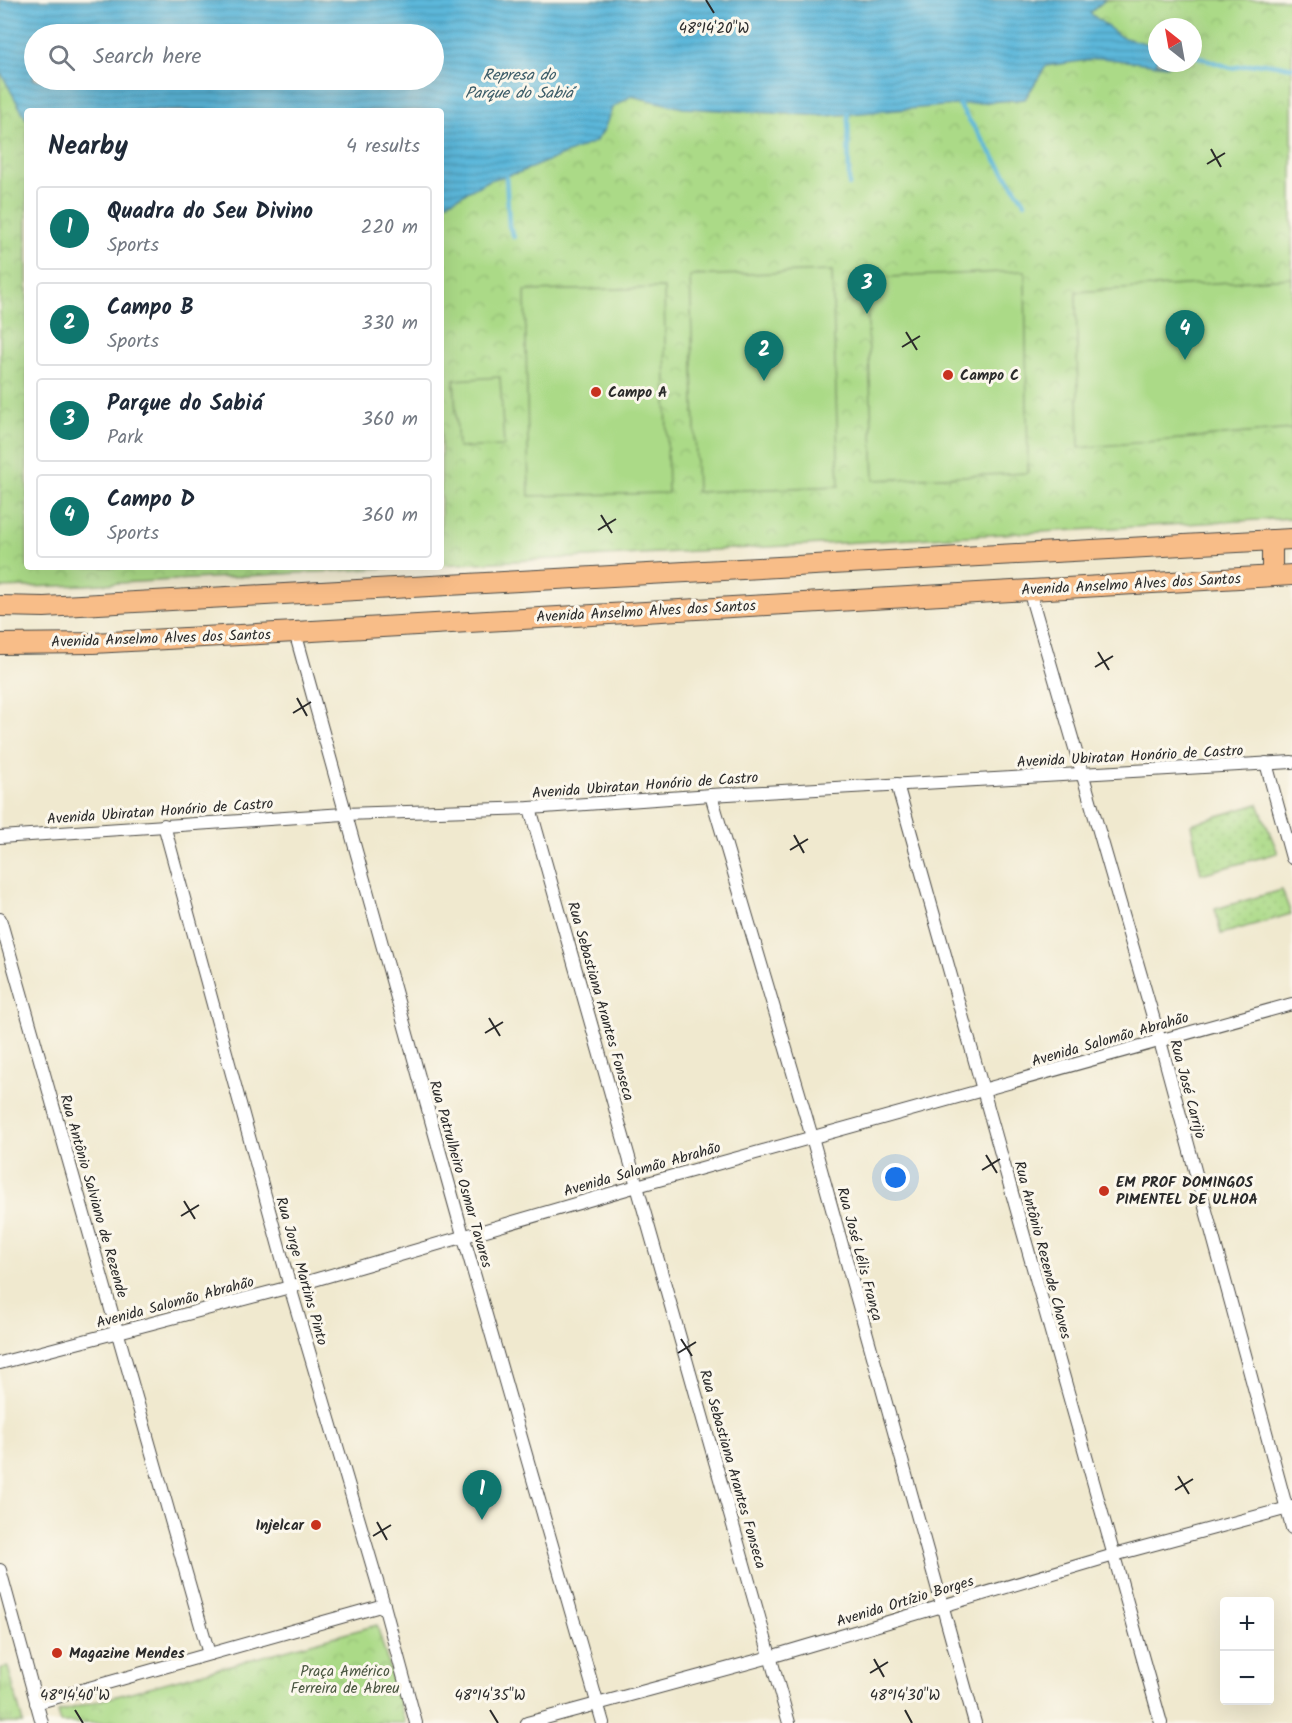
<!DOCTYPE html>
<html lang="en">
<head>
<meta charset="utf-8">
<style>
	:root { --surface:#fff; --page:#f2f2f3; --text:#1f2937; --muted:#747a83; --line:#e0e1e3; --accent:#0f766e }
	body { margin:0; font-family:Kalam,sans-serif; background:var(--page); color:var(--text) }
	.controls { position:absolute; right:18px; bottom:18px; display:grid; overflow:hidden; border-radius:6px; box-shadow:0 6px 24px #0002 }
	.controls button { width:54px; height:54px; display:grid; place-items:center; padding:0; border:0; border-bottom:2px solid var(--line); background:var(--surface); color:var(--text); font:30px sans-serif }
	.compass { position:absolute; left:1148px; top:18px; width:54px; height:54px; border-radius:50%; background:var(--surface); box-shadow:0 6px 24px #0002; rotate:329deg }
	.you { position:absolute; left:896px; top:1178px; width:21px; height:21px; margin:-15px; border:4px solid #fff; border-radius:50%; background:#1a73e8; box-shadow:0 0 0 9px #1a73e833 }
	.badge { display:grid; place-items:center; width:39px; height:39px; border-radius:50%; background:var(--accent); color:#fff; font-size:20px; font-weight:700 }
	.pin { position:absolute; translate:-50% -50px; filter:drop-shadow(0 2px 3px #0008) }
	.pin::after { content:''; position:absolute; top:32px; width:21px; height:18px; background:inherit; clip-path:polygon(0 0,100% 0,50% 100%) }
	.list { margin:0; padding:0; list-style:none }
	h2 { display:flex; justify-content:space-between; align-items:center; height:78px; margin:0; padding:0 24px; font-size:26px }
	h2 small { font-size:20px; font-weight:400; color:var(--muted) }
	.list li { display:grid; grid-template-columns:39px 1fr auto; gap:18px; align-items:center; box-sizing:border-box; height:84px; margin:0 12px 12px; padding:0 12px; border:2px solid var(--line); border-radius:6px }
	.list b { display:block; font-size:22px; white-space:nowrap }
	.list p { margin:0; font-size:20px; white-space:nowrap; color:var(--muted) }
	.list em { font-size:20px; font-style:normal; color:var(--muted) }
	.icon { flex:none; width:33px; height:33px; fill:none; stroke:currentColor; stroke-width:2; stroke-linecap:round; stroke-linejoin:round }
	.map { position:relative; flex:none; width:1292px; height:1723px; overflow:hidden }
	.search { position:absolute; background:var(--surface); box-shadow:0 6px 24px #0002; left:24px; top:24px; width:420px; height:66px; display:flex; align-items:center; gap:15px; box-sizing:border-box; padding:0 21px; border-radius:33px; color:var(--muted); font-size:22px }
	.panel { position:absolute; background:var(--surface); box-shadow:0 6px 24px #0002; left:24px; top:108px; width:420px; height:462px; border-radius:6px }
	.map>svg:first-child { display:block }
</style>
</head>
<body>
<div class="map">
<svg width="1292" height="1723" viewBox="0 0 1292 1723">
	<defs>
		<pattern id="grass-tufts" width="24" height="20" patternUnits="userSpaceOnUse" patternTransform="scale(1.5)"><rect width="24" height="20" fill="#abda87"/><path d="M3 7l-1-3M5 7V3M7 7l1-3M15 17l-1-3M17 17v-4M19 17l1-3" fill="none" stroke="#93bb75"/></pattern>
		<pattern id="park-crowns" width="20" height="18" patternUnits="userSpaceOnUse" patternTransform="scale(1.5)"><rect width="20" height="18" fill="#abda87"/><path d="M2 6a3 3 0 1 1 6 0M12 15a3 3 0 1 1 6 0" fill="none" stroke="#93bb75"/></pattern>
		<pattern id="garden-dots" width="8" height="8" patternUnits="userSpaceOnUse" patternTransform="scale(1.5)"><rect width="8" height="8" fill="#abda87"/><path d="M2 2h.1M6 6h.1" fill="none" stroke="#93bb75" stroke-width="1.8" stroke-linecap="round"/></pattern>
		<pattern id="water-rules" width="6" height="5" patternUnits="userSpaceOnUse" patternTransform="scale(1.5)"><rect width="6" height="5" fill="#5cb7da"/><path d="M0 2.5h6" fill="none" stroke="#4c95b1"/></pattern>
	</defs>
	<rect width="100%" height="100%" fill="#fbf7ec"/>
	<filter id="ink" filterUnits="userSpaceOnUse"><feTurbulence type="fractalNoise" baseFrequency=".0167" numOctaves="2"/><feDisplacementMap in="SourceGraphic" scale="12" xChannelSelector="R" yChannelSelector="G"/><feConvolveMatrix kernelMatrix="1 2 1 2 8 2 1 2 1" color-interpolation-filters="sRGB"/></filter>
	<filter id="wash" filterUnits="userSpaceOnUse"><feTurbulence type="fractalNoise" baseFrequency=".008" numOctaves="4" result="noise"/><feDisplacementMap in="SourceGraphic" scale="24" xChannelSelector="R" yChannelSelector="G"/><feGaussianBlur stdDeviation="1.35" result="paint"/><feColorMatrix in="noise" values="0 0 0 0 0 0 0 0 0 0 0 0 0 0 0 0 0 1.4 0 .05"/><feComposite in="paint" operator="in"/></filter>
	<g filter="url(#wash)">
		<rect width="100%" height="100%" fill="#f0e9cf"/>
		<path fill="url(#grass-tufts)" stroke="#6b8259" stroke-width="1.5" d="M8 1667 23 1723H0V1669Z"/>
		<g fill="url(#park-crowns)" stroke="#6b8259" stroke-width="1.5" fill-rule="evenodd">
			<path d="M0 0H1292V518L441 565V111H27V567H405L83 585 0 588ZM1157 27H1193V63H1157ZM34 34H434V80H34Z"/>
			<path d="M377 1625 405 1723H61L58 1712Z"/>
		</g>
		<g fill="url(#garden-dots)" stroke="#6b8259" stroke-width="1.5">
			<path d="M1258 804 1278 853 1201 874 1191 824Z"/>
			<path d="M1282 890 1291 914 1221 934 1215 909Z"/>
		</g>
		<g fill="#abda87" stroke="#6b8259" stroke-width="1.5">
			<path d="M832 271 839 486 697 492 690 276Z"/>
			<path d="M1025 271 1028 473 874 480 866 278Z"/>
			<path d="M1292 278V429L1079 448 1076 292Z"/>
			<path d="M664 288 668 493 529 496 525 291Z"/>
			<path d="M500 377 504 446 458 448 454 380Z"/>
		</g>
		<path fill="url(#water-rules)" stroke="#447182" stroke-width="1.5" fill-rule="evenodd" d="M0 0H1105L1090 13 1121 37 1157 46V63H1172L1166 66 1102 58 1046 66 1025 99 826 116 683 108 631 96 612 108 604 130 595 142 521 172 490 180 441 206V111H27V121L0 71ZM34 34H434V80H34Z"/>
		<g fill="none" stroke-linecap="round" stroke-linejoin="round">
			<g stroke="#5cb7da" stroke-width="4.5">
				<path d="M1193 55 1231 68 1263 63 1292 67"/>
				<path d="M959 105 1025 203"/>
				<path d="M848 114 849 185"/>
				<path d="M506 176 509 226 514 237"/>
			</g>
		</g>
	</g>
	<g filter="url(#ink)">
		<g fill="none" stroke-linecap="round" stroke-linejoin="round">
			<g stroke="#494844" stroke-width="14">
				<g id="minor">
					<path d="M1029 590 1160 1041 1292 1528"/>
					<path d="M295 632 463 1235 603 1723"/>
					<path d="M1266 763 1292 858"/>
					<path d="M897 784 1161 1723"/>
					<path d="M711 795 812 1137 975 1723"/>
					<path d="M530 808 789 1723"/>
					<path d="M164 825 290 1287 384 1605 416 1723"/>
					<path d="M0 837 344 814 530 808 711 795 1292 762"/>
					<path d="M0 919 209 1654"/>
					<path d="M0 1363 290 1287 637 1186 1292 1004"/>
					<path d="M0 1570 42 1723"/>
					<path d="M36 1703 384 1605"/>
					<path d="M527 1723 770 1657 1114 1555 1292 1507"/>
				</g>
			</g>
			<g stroke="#494844" stroke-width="22">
				<g id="primary">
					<path d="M1272 540V576"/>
					<path d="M0 606 44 607 1292 539"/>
					<path d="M0 644 93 643 295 632 1292 575"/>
				</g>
			</g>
			<use href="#minor" stroke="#fff" stroke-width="12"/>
			<use href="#primary" stroke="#f8bd88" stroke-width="20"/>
		</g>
	</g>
	<path fill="none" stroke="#2b2b2b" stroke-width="2" d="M706 0 714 13M1211 149 1221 167M1207 164 1225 153M906 332 917 350M902 347 920 336M601 515 612 533M598 530 616 519M1098 652 1109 670M1095 667 1113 656M297 698 307 716M293 713 311 702M794 835 804 853M790 850 808 839M489 1018 500 1036M485 1033 503 1022M986 1155 997 1173M982 1170 1000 1159M184 1201 195 1219M181 1216 199 1205M681 1339 692 1356M678 1353 696 1342M1178 1476 1189 1494M1175 1490 1193 1479M377 1522 387 1540M373 1536 391 1525M874 1659 884 1677M870 1673 888 1662M75 1710 83 1723M490 1710 498 1723M905 1710 912 1723"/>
	<g fill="#c8321e" stroke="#fbf7ec" stroke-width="2">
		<circle cx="948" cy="375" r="6"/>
		<circle cx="596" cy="392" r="6"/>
		<circle cx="1104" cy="1191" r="6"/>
		<circle cx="316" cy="1525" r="6"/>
		<circle cx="57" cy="1653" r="6"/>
	</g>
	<g text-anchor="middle" stroke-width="6" stroke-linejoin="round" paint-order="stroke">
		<g font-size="15" font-weight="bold" fill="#2b2b2b" stroke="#fbf7ec" text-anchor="start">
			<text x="960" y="380">Campo C</text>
			<text x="608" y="397">Campo A</text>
			<text x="1116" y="1187">EM PROF DOMINGOS<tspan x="1116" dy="17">PIMENTEL DE ULHOA</tspan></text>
			<text x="304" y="1530" text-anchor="end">Injelcar</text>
			<text x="69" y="1658">Magazine Mendes</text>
		</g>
		<g font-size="15" fill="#2b2b2b" stroke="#fbf7ec">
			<text transform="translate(1131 584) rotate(-3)" y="5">Avenida Anselmo Alves dos Santos</text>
			<text transform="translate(646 611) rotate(-3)" y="5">Avenida Anselmo Alves dos Santos</text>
			<text transform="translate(161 638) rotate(-2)" y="5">Avenida Anselmo Alves dos Santos</text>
			<text transform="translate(1130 756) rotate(-3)" y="5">Avenida Ubiratan Honório de Castro</text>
			<text transform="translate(645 785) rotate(-4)" y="5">Avenida Ubiratan Honório de Castro</text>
			<text transform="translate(160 811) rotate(-4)" y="5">Avenida Ubiratan Honório de Castro</text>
			<text transform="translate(601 1001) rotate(74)" y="5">Rua Sebastiana Arantes Fonseca</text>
			<text transform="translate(1110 1039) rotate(-16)" y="5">Avenida Salomão Abrahão</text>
			<text transform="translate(1188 1089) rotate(75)" y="5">Rua José Carrijo</text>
			<text transform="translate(642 1169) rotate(-16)" y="5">Avenida Salomão Abrahão</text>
			<text transform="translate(461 1174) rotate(74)" y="5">Rua Patrulheiro Osmar Tavares</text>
			<text transform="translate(94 1196) rotate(74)" y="5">Rua Antônio Salviano de Rezende</text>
			<text transform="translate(1043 1250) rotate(75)" y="5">Rua Antônio Rezende Chaves</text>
			<text transform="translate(860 1254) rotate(75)" y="5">Rua José Lélis França</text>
			<text transform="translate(302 1271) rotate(74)" y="5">Rua Jorge Martins Pinto</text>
			<text transform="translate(175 1302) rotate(-15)" y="5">Avenida Salomão Abrahão</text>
			<text transform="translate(733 1469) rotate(74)" y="5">Rua Sebastiana Arantes Fonseca</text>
			<text transform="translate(905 1601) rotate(-17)" y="5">Avenida Ortízio Borges</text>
		</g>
		<g font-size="15" fill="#4b5742" stroke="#fbf7ec">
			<text x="345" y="1676">Praça Américo<tspan x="345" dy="17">Ferreira de Abreu</tspan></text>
		</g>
		<g font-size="16" font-style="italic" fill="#3c5c68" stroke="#fbf7ec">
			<text x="519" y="80">Represa do<tspan x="519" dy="18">Parque do Sabiá</tspan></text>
		</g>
	</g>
	<g font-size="15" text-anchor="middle" fill="#2b2b2b" stroke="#fbf7ec" stroke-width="6" stroke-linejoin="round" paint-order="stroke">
		<text x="714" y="33">48°14'20"W</text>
		<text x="75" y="1700">48°14'40"W</text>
		<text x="490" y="1700">48°14'35"W</text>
		<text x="905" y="1700">48°14'30"W</text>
	</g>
</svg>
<div class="controls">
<button>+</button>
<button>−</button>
</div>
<svg class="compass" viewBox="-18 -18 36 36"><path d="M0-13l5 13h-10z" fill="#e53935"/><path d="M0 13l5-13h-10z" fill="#747a83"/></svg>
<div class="you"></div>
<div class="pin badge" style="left:482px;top:1520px">1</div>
<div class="pin badge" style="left:764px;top:381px">2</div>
<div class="pin badge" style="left:867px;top:314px">3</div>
<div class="pin badge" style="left:1185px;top:360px">4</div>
<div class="search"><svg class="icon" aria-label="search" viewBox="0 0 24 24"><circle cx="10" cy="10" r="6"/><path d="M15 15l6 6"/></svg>Search here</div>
<section class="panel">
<h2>Nearby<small>4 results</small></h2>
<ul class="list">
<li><span class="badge">1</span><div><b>Quadra do Seu Divino</b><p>Sports</p></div><em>220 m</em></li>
<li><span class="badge">2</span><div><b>Campo B</b><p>Sports</p></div><em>330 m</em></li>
<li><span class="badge">3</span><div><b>Parque do Sabiá</b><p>Park</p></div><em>360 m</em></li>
<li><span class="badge">4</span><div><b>Campo D</b><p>Sports</p></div><em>360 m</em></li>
</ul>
</section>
</div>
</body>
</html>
